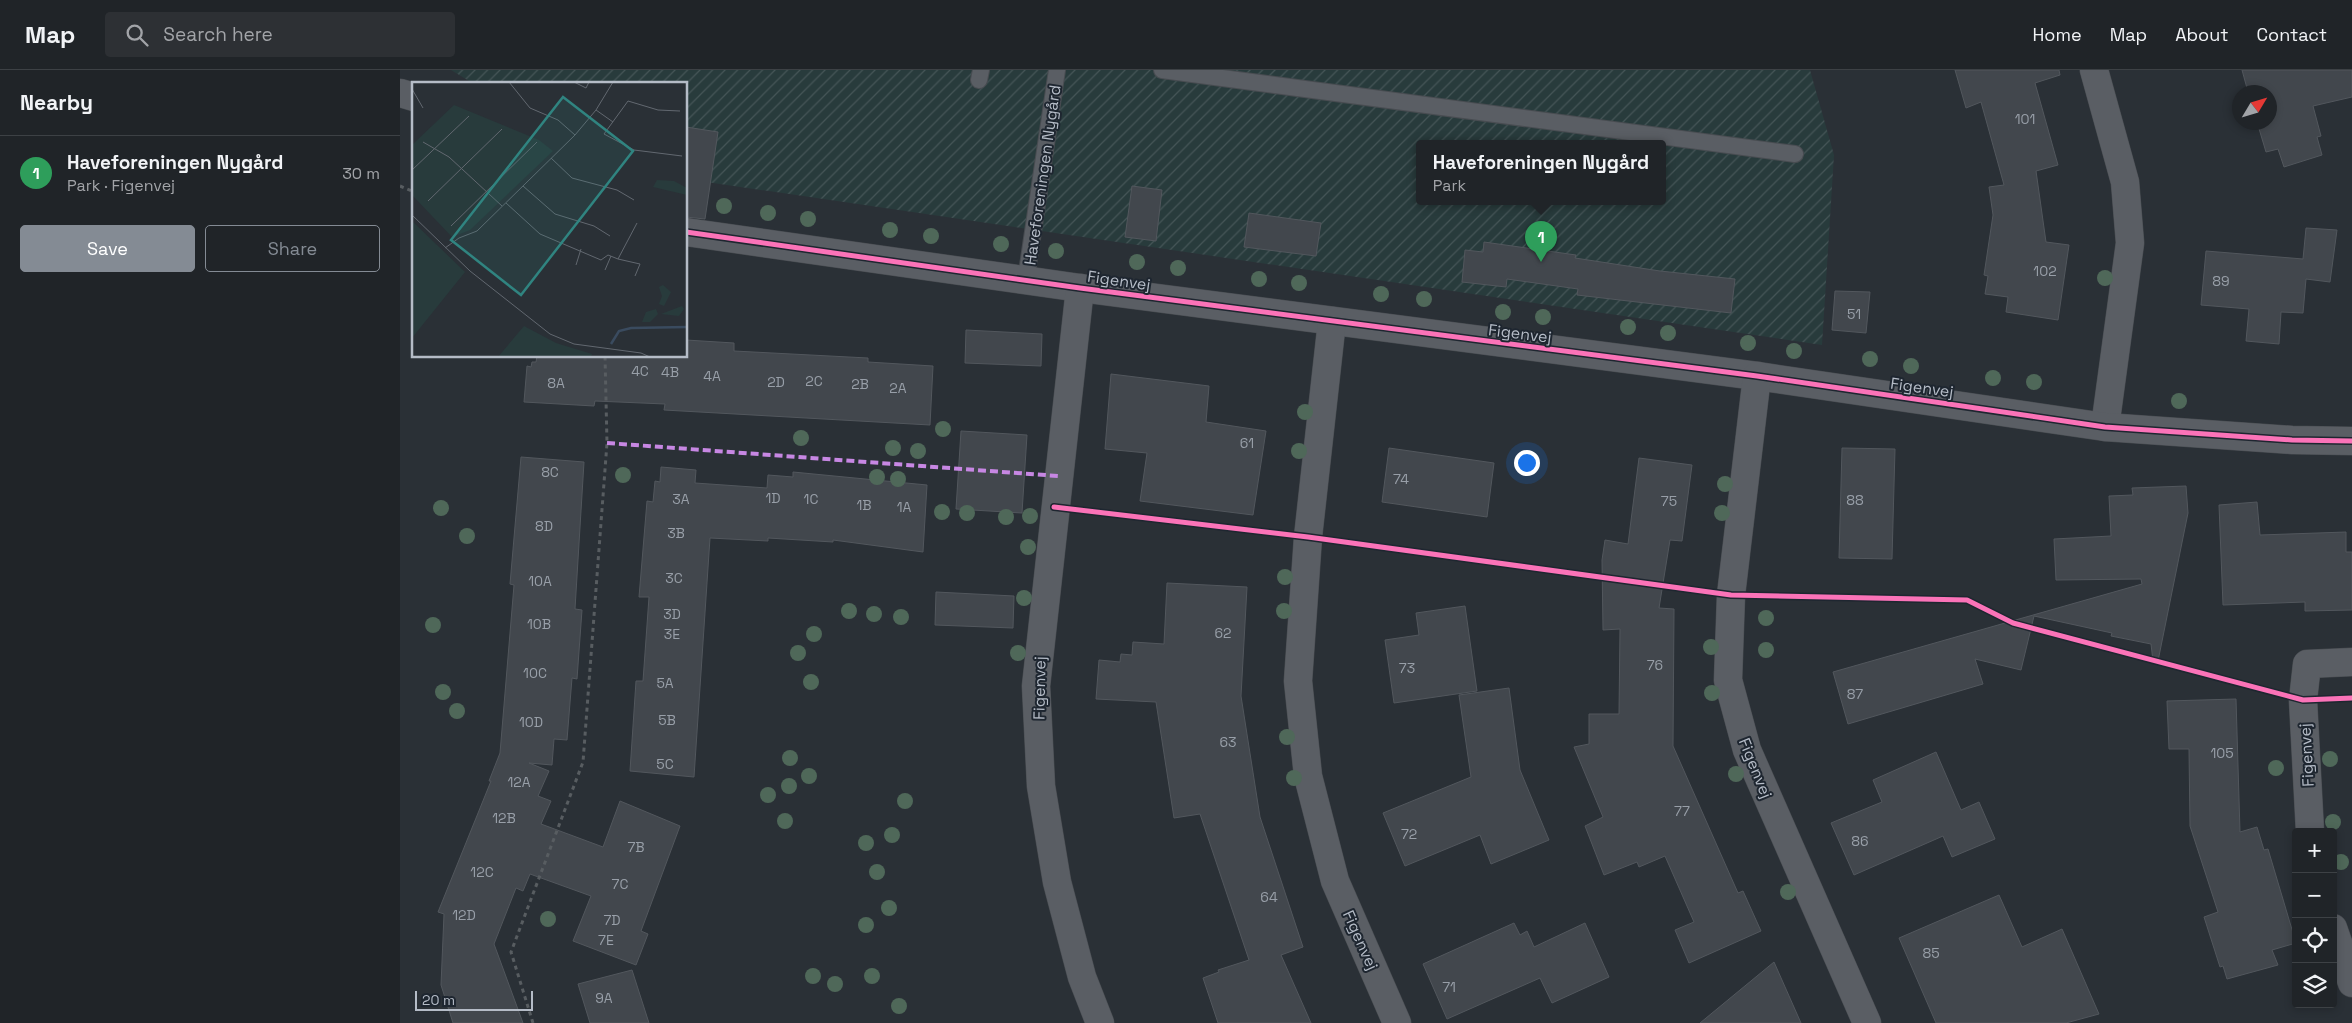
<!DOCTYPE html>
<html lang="en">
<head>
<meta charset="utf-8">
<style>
	:root { --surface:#202428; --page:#2d3034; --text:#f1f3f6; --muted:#a2a4a8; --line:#3d4145; --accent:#848b94 }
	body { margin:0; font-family:"Space Grotesk",sans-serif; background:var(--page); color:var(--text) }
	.controls { position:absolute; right:15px; bottom:15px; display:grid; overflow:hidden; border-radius:5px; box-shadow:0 2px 8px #0003 }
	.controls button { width:45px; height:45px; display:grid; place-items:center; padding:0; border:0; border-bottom:1px solid var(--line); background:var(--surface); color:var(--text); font:25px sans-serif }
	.compass { position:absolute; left:1832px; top:15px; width:45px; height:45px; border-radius:50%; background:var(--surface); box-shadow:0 2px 8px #0003; rotate:52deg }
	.scale { position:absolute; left:15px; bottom:12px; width:118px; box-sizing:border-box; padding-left:5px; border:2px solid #b5bcc7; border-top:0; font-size:14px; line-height:18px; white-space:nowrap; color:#b5bcc7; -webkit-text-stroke:4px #1e2630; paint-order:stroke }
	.you { position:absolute; left:1126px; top:392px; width:18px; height:18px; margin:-12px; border:4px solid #fff; border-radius:50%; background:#1a73e8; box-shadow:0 0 0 8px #1a73e833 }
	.badge { display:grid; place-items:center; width:32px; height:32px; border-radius:50%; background:var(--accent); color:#fff; font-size:16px; font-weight:700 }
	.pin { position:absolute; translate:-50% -41px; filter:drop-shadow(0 1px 2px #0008) }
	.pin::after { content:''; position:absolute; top:26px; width:18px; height:15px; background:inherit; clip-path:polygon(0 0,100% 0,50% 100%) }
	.popup { position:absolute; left:1016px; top:70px; width:250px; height:65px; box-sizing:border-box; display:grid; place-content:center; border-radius:5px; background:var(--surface); filter:drop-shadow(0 1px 4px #0005); font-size:16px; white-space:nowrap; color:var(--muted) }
	.popup b { font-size:19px; color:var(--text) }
	.popup::after { content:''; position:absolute; left:50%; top:100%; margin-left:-10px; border:10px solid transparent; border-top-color:var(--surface) }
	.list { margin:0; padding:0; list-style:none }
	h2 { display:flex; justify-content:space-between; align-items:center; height:65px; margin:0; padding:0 20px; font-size:21px }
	h2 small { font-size:16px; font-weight:400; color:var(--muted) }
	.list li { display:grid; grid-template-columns:32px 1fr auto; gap:15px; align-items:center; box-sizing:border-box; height:75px; padding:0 20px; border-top:1px solid var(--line) }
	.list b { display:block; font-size:19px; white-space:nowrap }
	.list p { margin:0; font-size:16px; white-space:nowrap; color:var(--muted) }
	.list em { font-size:16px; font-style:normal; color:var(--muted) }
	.actions { display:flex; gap:10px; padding:15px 20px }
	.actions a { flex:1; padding:11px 0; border:1px solid var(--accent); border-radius:5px; text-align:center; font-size:18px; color:var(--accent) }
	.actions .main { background:var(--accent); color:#fff }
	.icon { flex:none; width:28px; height:28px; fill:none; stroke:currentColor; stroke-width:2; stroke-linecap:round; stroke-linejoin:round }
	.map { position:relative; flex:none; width:1952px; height:953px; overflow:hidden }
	header { display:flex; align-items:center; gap:30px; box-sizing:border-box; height:70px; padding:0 25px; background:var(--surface); border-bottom:1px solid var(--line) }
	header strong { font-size:24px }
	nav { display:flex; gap:28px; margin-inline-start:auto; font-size:18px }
	.search { width:350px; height:45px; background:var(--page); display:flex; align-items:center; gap:12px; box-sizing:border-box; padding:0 18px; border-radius:5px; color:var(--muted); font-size:19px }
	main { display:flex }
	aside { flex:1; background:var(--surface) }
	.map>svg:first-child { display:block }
</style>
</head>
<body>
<header>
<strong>Map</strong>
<div class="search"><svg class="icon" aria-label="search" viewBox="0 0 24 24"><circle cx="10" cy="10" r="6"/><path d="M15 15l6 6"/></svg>Search here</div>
<nav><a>Home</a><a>Map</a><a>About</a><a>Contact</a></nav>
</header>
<main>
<aside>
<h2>Nearby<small></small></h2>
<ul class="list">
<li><span class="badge" style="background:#2e9e5b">1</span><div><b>Haveforeningen Nygård</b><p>Park · Figenvej</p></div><em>30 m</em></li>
</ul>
<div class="actions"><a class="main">Save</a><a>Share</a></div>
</aside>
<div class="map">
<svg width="1952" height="953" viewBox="0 0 1952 953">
	<defs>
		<pattern id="garden-furrows" width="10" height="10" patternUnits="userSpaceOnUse" patternTransform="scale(1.25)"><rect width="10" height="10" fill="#283b3c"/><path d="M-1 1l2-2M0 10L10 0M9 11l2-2" fill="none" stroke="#455557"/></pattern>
	</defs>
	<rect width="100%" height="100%" fill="#2a3036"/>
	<path fill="url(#garden-furrows)" fill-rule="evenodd" d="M51 0H1410L1434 85 1422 275 286 109V14H74ZM1020 73H1262V131H1020Z"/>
	<g fill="#42474d" stroke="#52575d">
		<path d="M1555 0H1659L1660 5 1635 13 1658 95 1636 101 1646 172 1669 175 1658 250 1606 242 1608 227 1585 224 1588 206 1584 205 1593 145 1589 117 1604 115 1581 32 1566 38Z"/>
		<path d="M1842 0H1952V27L1913 36 1921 66 1917 67 1922 85 1884 97 1878 79 1866 82 1857 52H1870V22H1848Z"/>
		<path d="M286 57 318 62 305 149 286 147Z"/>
		<path d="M732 116 762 120 756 171 725 167Z"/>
		<path d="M849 143 921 153 916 186 844 177Z"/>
		<path d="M1906 158 1937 160 1930 212 1906 209 1903 243 1881 242 1879 274 1846 271 1849 239 1801 235 1806 181 1903 189Z"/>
		<path d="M1084 172 1176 185 1175 188 1260 201 1335 209 1331 243 1177 225 1178 219 1107 209 1106 217 1062 212 1065 180 1083 182Z"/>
		<path d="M1435 221 1470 222 1466 263 1432 260Z"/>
		<path d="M566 260 642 264 641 296 565 293Z"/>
		<path d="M286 270 334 273V281L468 288V292L533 296 530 355 264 340 265 334 195 331 194 336 124 332 127 296 131 297 132 292H136L137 286H286Z"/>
		<path d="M711 304 809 316 806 352 866 361 853 445 740 431 747 383 705 379Z"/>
		<path d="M561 361 627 365 622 443 556 439Z"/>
		<path d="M989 378 1094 393 1087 447 982 432Z"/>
		<path d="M1442 378 1495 379 1492 489 1439 488Z"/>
		<path d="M121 387 184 392 175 539 182 540 177 609 172 608 167 670 154 669 152 695 129 693 149 701 138 726 151 731 141 754 203 777 220 731 280 756 241 861 248 864 236 895 173 871 191 826 130 804 123 821 116 818 94 874 123 953H53L41 915 44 844 38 842 91 711H89L100 683 114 515 110 514Z"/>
		<path d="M1239 388 1292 395 1282 471 1270 470 1259 538 1274 539 1273 676 1338 823 1343 821 1361 861 1289 893 1275 860 1294 852 1265 786 1239 797 1237 792 1204 805 1185 756 1203 747 1174 677 1189 674V644H1219L1220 559 1203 560 1202 490 1205 470 1228 474Z"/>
		<path d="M261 397 296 400 295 413 367 418 368 405 393 407V402L527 415 523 482 433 470V472L368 468V471L310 468 294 707 230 701 236 611H243L249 527H239L247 431 253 432 255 411 260 412Z"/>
		<path d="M1786 416 1788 443 1758 591H1753L1751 574 1711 566 1712 563 1634 546 1621 600 1575 589 1583 614 1448 654 1433 602 1742 514 1741 509 1656 510 1654 469 1711 466 1709 426 1733 425 1732 418Z"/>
		<path d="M1857 432 1860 465 1946 462V482H1952V540L1905 541V532L1823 535 1819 435Z"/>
		<path d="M767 513 847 517 841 626 860 747 903 877 881 885 911 953H818L803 908 819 902 818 900 849 890 800 744 774 748 756 632 696 629 699 590 720 592 721 584 732 585 733 572 764 574Z"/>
		<path d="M536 522 614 526 613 558 535 555Z"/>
		<path d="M1065 536 1077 621 994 633 985 570 1019 565 1016 543Z"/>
		<path d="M1109 618 1120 700 1149 770 1091 794 1080 765 1005 796 983 743 1071 707 1059 625Z"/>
		<path d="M1836 629 1840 762 1857 757 1864 780 1868 779 1896 873 1872 880 1878 895 1827 909 1823 896 1820 897 1804 847 1818 842 1790 756 1789 679H1769L1767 631Z"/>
		<path d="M1536 682 1561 740 1579 732 1595 769 1552 787 1543 766 1454 805 1431 753 1482 732 1473 710Z"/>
		<path d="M1599 825 1622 877 1662 859 1699 944 1666 953H1536L1499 868Z"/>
		<path d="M1114 853 1120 865 1127 861 1134 877 1185 853 1209 907 1152 933 1140 908 1047 949 1023 894Z"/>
		<path d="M1374 892 1401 953H1300Z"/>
		<path d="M232 900 249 953H190L178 914Z"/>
	</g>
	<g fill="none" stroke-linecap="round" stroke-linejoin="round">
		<g stroke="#484c51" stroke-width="18">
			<g id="service">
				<path d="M762 0 1395 84"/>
				<path d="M579 10 581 0"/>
				<path d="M626 209 657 0"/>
			</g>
		</g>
		<g stroke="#484c51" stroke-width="29">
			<g id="minor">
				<path d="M1694 0 1725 112 1730 173 1705 357"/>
				<path d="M0 23 14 27"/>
				<path d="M286 162 680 218 1357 306 1705 357 1892 370 1952 371"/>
				<path d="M680 218 636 616 641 716 657 812 682 907 700 953"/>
				<path d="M932 251 908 467 898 611 908 706 935 811 997 953"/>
				<path d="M1357 306 1331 525 1328 610 1347 680 1467 953"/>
				<path d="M1910 762 1903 630 1907 594 1952 592"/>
				<path d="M1933 858 1952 913"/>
			</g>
		</g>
		<g stroke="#585d61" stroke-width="3" stroke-dasharray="4 4" stroke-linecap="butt">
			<path d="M0 116 14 122"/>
			<path d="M133 953 111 882 183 692 207 373 205 286"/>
		</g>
		<use href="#service" stroke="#5a5e64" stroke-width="16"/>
		<use href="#minor" stroke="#5a5e64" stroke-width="28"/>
		<path stroke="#c787e3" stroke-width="4" stroke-dasharray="8 4" stroke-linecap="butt" d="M207 373 658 406"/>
		<g stroke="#1e2630" stroke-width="8">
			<g id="cycleway">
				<path d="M286 162 680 218 1357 306 1705 357 1892 370 1952 371"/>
				<path d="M654 437 908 467 1331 525 1567 530 1613 553 1903 630 1952 628"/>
			</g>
		</g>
		<use href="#cycleway" stroke="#fb73b8" stroke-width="5"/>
	</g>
	<g fill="#4f6859">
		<circle cx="324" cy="136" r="8"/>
		<circle cx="368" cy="143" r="8"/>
		<circle cx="408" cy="149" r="8"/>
		<circle cx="490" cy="160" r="8"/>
		<circle cx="531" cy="166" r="8"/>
		<circle cx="601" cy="174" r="8"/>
		<circle cx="656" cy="181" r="8"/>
		<circle cx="737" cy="192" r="8"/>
		<circle cx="778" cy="198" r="8"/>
		<circle cx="1705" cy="208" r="8"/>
		<circle cx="859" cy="209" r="8"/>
		<circle cx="899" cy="213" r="8"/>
		<circle cx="981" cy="224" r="8"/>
		<circle cx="1024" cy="229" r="8"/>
		<circle cx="1103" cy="242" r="8"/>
		<circle cx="1143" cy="247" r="8"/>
		<circle cx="1228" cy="257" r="8"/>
		<circle cx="1268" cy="263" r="8"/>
		<circle cx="1348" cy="273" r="8"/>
		<circle cx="1394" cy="281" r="8"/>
		<circle cx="1470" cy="289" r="8"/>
		<circle cx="1511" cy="296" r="8"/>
		<circle cx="1593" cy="308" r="8"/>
		<circle cx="1634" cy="312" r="8"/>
		<circle cx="1779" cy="331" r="8"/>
		<circle cx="905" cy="342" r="8"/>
		<circle cx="543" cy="359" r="8"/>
		<circle cx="401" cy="368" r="8"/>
		<circle cx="493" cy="378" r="8"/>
		<circle cx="518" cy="381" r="8"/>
		<circle cx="899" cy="381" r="8"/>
		<circle cx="223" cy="405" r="8"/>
		<circle cx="477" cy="407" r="8"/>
		<circle cx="498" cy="409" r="8"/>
		<circle cx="1325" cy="414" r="8"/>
		<circle cx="41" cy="438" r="8"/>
		<circle cx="542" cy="442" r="8"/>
		<circle cx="567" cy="443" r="8"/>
		<circle cx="1322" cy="443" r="8"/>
		<circle cx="630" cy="446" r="8"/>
		<circle cx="606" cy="447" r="8"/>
		<circle cx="67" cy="466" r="8"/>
		<circle cx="628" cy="477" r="8"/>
		<circle cx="885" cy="507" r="8"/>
		<circle cx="624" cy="528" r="8"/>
		<circle cx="449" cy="541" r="8"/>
		<circle cx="884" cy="541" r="8"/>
		<circle cx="474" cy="544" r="8"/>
		<circle cx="501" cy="547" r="8"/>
		<circle cx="1366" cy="548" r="8"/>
		<circle cx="33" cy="555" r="8"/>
		<circle cx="414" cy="564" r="8"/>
		<circle cx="1311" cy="577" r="8"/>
		<circle cx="1366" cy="580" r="8"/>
		<circle cx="398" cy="583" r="8"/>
		<circle cx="618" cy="583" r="8"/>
		<circle cx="411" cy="612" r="8"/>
		<circle cx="43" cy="622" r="8"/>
		<circle cx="1312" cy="623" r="8"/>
		<circle cx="57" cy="641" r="8"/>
		<circle cx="887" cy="667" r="8"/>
		<circle cx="390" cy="688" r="8"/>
		<circle cx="1930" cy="689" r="8"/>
		<circle cx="1876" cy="698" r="8"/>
		<circle cx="1336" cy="704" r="8"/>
		<circle cx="409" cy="706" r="8"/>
		<circle cx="894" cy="708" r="8"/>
		<circle cx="389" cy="716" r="8"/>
		<circle cx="368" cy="725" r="8"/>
		<circle cx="505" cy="731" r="8"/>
		<circle cx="385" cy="751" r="8"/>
		<circle cx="1933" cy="752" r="8"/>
		<circle cx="492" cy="765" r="8"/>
		<circle cx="466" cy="773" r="8"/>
		<circle cx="1941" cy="792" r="8"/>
		<circle cx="477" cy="802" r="8"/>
		<circle cx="1388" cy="822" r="8"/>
		<circle cx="489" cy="838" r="8"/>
		<circle cx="148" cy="849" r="8"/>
		<circle cx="466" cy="855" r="8"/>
		<circle cx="413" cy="906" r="8"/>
		<circle cx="472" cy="906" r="8"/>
		<circle cx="435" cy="914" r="8"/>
		<circle cx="499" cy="936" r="8"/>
	</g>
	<g text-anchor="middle" stroke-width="4" stroke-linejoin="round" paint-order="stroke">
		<g font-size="14" fill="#989fa8">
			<text x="1625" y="54">101</text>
			<text x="1645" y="206">102</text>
			<text x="1821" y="216">89</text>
			<text x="1454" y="249">51</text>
			<text x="240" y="306">4C</text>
			<text x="270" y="307">4B</text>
			<text x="312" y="311">4A</text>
			<text x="414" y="316">2C</text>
			<text x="376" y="317">2D</text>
			<text x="156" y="318">8A</text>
			<text x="460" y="319">2B</text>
			<text x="498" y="323">2A</text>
			<text x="847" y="378">61</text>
			<text x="150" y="407">8C</text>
			<text x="1001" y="414">74</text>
			<text x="373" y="433">1D</text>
			<text x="281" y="434">3A</text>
			<text x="411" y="434">1C</text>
			<text x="1455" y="435">88</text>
			<text x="1269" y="436">75</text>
			<text x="464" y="440">1B</text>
			<text x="504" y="442">1A</text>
			<text x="144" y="461">8D</text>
			<text x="276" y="468">3B</text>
			<text x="274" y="513">3C</text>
			<text x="140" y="516">10A</text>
			<text x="272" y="549">3D</text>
			<text x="139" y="559">10B</text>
			<text x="823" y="568">62</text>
			<text x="272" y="569">3E</text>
			<text x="1255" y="600">76</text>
			<text x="1007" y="603">73</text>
			<text x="135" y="608">10C</text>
			<text x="265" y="618">5A</text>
			<text x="1455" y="629">87</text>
			<text x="267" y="655">5B</text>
			<text x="131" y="657">10D</text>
			<text x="828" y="677">63</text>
			<text x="1822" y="688">105</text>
			<text x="265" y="699">5C</text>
			<text x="119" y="717">12A</text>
			<text x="1282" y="746">77</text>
			<text x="104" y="753">12B</text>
			<text x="1009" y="769">72</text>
			<text x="1460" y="776">86</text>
			<text x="236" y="782">7B</text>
			<text x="82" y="807">12C</text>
			<text x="220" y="819">7C</text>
			<text x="869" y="832">64</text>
			<text x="64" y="850">12D</text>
			<text x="212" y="855">7D</text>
			<text x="206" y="875">7E</text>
			<text x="1531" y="888">85</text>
			<text x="1049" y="922">71</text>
			<text x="204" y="933">9A</text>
		</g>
		<g font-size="16" fill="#b5bcc7" stroke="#1e2630">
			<text transform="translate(642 105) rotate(-82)" y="6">Haveforeningen Nygård</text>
			<text transform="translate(719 210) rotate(8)" y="6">Figenvej</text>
			<text transform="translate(1120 263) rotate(7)" y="6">Figenvej</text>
			<text transform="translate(1522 317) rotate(8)" y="6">Figenvej</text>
			<text transform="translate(639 618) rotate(-89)" y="6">Figenvej</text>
			<text transform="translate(1906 685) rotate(-93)" y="6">Figenvej</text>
			<text transform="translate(1356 698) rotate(68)" y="6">Figenvej</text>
			<text transform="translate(961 870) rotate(66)" y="6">Figenvej</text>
		</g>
	</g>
	<g transform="translate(12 12)">
		<rect width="275" height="275" fill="#2a3036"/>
		<path d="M245 98 262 99 275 106V113L241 105ZM0 139 53 190 0 256ZM251 203 259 210 252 224 247 222 250 214 247 205ZM270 224 272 227 267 234 249 232ZM244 227 246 232 238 240H230L234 230ZM112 244 144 261 180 272 179 275H86Z" fill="#283b3c"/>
		<path d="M42 23 127 58 141 69 58 148 40 155 0 113V63Z" fill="#283b3c"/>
		<path fill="none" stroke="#3a4b5f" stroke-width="2.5" d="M199 262 207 249 219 246 275 245"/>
		<path fill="none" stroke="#626870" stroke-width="1" d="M97 0 118 26 146 38 163 53M162 0 174 6 177 0M0 7 11 26M184 28 201 40M268 29 246 28 216 19 192 52 222 68 270 74M11 60 37 75 90 124M139 76 160 96 205 108 222 118M0 88 57 34M111 104 143 132 182 144 198 154M16 119 90 47M94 121 128 152 189 178 196 173 206 177 225 141M0 133 58 189 138 252 162 262 229 271 238 275M39 144 125 60M33 166 47 156 65 149 163 53 184 28 201 0M206 177 228 182 223 194M164 183 169 167M193 188 199 174"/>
		<path fill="#308480" fill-opacity="0.15" stroke="#308480" stroke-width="2.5" d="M151 15 221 69 109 213 39 158Z"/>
		<rect width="275" height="275" fill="none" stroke="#b5bcc7" stroke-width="2.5"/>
	</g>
</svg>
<div class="controls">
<button>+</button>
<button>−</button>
<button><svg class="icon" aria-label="locate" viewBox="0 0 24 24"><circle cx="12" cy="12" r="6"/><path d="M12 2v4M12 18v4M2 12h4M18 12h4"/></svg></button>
<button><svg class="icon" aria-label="layers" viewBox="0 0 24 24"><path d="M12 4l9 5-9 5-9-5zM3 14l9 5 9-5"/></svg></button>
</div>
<svg class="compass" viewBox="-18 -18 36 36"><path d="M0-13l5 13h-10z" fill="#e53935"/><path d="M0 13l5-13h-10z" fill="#a2a4a8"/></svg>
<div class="scale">20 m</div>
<div class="you"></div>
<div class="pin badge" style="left:1141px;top:192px;background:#2e9e5b">1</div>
<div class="popup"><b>Haveforeningen Nygård</b>Park</div>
</div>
</main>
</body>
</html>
